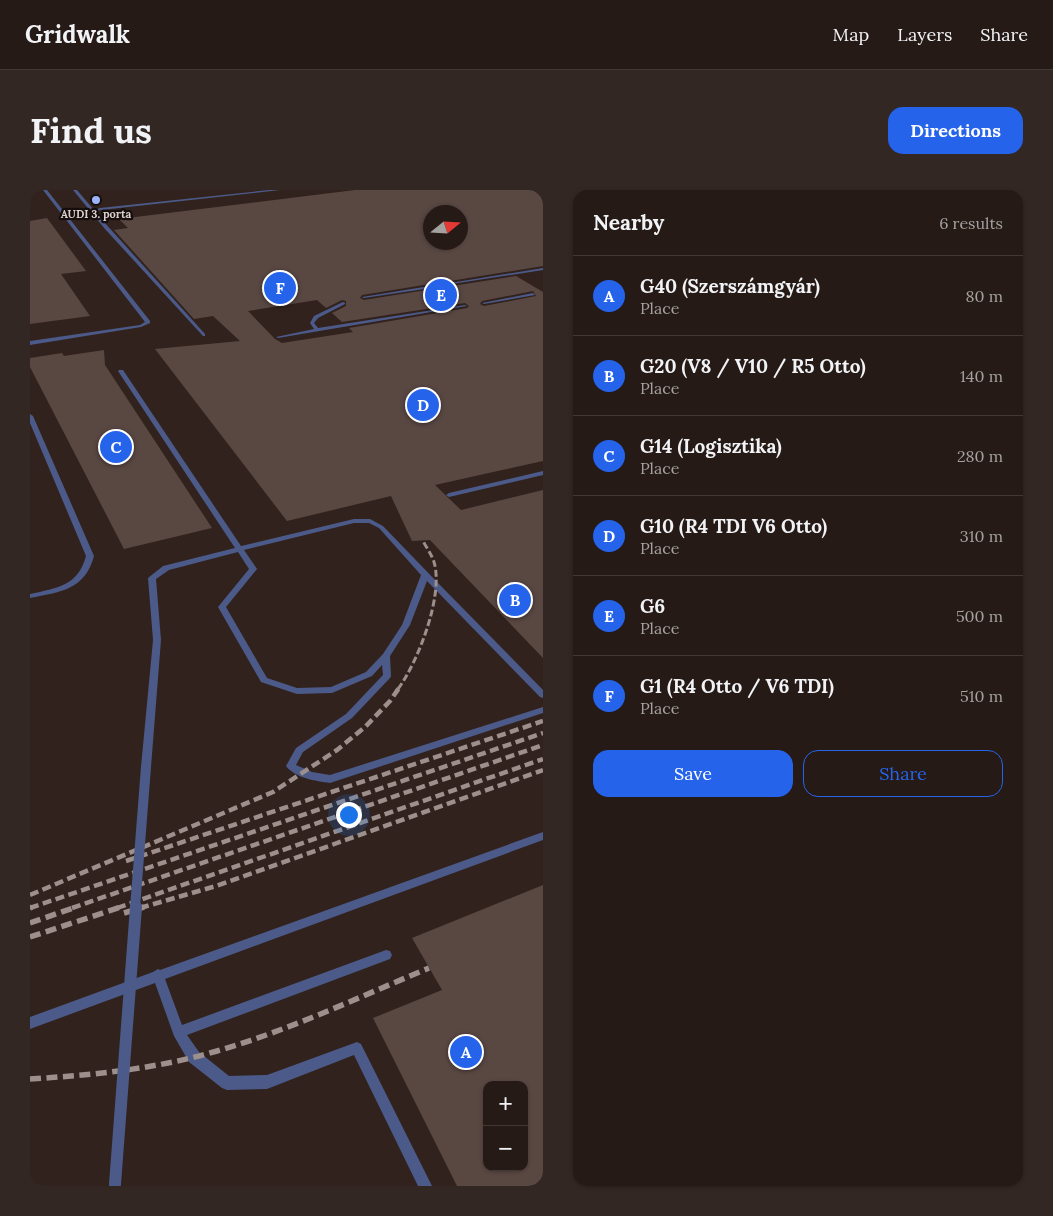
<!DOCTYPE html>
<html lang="en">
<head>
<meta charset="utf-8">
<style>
	:root { --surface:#261a16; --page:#322723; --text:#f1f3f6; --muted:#a4a1a1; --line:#423835; --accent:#2563eb }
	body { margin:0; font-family:Lora,serif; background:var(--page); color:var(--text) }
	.controls { position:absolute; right:15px; bottom:15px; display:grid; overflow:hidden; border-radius:10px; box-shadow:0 1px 4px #0004 }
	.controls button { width:45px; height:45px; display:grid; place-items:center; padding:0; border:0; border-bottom:1px solid var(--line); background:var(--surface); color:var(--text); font:25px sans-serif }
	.compass { position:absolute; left:393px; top:15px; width:45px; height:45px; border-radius:50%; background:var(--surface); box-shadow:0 1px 4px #0004; rotate:72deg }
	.you { position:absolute; left:318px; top:624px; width:18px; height:18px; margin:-12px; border:4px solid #fff; border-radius:50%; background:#1a73e8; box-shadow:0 0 0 8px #1a73e833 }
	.badge { display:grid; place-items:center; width:32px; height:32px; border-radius:50%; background:var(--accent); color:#fff; font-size:16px; font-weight:700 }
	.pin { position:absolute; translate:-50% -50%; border:2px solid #fff; box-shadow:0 1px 5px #0006 }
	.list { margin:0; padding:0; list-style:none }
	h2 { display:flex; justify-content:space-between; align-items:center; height:65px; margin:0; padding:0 20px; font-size:21px }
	h2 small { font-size:16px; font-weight:400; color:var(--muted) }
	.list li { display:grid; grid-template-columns:32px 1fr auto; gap:15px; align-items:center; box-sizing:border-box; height:80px; padding:0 20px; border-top:1px solid var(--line) }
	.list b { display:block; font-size:19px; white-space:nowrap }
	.list p { margin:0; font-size:16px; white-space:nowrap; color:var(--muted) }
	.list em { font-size:16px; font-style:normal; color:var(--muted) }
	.actions { display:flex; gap:10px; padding:15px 20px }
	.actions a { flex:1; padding:11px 0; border:1px solid var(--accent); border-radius:15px; text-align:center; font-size:18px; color:var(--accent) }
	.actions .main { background:var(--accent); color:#fff }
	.map { position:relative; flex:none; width:513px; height:996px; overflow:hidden; border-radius:15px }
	header { display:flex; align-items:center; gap:30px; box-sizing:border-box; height:70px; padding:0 25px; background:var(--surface); border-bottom:1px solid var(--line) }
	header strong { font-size:24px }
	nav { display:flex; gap:28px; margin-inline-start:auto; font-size:18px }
	.intro { display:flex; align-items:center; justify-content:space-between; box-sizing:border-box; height:120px; padding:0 30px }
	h1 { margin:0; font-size:35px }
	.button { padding:12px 22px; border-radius:15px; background:var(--accent); color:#fff; font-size:18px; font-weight:700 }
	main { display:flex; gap:30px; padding:0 30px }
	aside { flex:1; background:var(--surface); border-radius:15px; box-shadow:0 1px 4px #0004 }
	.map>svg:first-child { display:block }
</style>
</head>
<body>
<header>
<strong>Gridwalk</strong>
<nav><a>Map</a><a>Layers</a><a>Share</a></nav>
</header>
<div class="intro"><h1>Find us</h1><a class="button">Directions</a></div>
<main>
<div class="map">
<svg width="513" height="996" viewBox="0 0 513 996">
	<rect width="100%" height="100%" fill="#32221d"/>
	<g fill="#594742" fill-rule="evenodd">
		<path d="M325 0H513V76L420 91 418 94 422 96 486 86 513 102V271L405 295 431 320 513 300V468L400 350 382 351 361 306 257 331 125 159 210 151 183 126 164 129 84 40 98 38 89 29ZM400 22H430V52H400ZM406 93 409 98 334 110 330 108 332 105ZM503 101 506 106 454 116 450 114 452 111ZM287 110 296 118 312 110 316 111V116L302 123 312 132 435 113 439 116 437 118 319 138 323 142 252 153 245 149 218 121Z"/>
		<path d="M17 28 56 81 31 84 60 126 0 134V31Z"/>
		<path d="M74 160 75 175 182 338 94 359 0 177V168L32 163 34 166Z"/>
		<path d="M513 695V996H427L343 828 412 800 382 748ZM457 895H494V977H457Z"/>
	</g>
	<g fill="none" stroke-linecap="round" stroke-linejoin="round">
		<g fill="#4b5a88" fill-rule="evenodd">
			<path d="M13 0H17L120 131V133L111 137 0 155V151L110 135 115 132Z"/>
			<path d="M43 0H47L64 20 70 18 239 0H250L71 20 65 22 175 144V146H173L75 39Z"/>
			<path d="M513 78V80L422 94 420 93Z"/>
			<path d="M406 95 408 97 334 108 332 107Z"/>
			<path d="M503 103 505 105 454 114 452 113Z"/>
			<path d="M313 112 315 113V114L288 128 284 133 288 138 435 115 437 116 248 148 246 147 284 139 280 133 284 126Z"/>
			<path d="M89 180H93L211 356 324 329H340L353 336 408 393 513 500V508L510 507 397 391 380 435 360 466 361 486 360 488 322 528 273 562 266 575 282 582 300 585 513 517V523L300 593C286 591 265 588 256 576L266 558 316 524 353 485 352 475 342 486 302 503 267 504 231 492 188 417 219 379 208 362 139 380 126 389 131 450 121 577 119 580H113L111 577 123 450 118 388 133 376 205 358 88 181ZM324 333H339L349 338 391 385 372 435 353 464 336 482 301 497 267 498 237 488 196 417 227 379 214 360Z"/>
			<path d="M0 224 3 226 64 366C55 400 30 402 0 408V404C27 398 48 396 56 366L0 233Z"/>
			<path d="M513 281V285L419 307 416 305 419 303Z"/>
			<path d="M513 642V650L135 789 152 835 356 760 360 761 362 765 360 769 157 845 169 862 199 886 237 885 327 852 331 854 402 996H388L324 865 237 899 197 900 192 898 159 872 144 846 125 793 0 839V827L123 782 128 779 130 780Z"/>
		</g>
		<path stroke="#9c8f8c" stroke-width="3" stroke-dasharray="7 3" stroke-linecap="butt" d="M368 499C388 472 414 405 404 372 402 365 396 357 393 351"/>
		<g stroke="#9c8f8c" stroke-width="4.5" stroke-dasharray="9 4.5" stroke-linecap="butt">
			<path d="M96 671 513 531"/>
			<path d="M0 705 243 602 307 560 335 537 360 511 369 498"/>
			<path d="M0 718 513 543"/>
			<path d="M42 718 513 555"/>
			<path d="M87 718 513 569"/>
			<path d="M110 718 186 696 513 580"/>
		</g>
		<g stroke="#9c8f8c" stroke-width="5.5" stroke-dasharray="11 5.5" stroke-linecap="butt">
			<path d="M0 718 2 717"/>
			<path d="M94 723 114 717"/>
			<path d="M0 733 46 717"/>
			<path d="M0 747 91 717"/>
			<path d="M0 889C63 885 126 879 187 861 260 840 329 807 399 778"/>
		</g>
		<path stroke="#4b5a88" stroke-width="10" d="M105 718 116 577"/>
		<path stroke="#4b5a88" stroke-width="12" d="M85 994 106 717"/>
	</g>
	<circle fill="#9db4fd" stroke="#150e0c" stroke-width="2" cx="66" cy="10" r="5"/>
	<g text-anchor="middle" stroke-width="4.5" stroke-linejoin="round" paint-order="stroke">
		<g font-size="11" font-weight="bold" fill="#dbd0cd" stroke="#150e0c">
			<text x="66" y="28">AUDI 3. porta</text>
		</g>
	</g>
</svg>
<div class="controls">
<button>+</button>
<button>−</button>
</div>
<svg class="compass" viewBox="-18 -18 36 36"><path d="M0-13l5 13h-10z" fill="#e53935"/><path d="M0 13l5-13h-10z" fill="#a4a1a1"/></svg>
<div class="you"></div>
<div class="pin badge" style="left:436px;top:862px">A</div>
<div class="pin badge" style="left:485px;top:410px">B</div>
<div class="pin badge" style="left:86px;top:257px">C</div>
<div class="pin badge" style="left:393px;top:215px">D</div>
<div class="pin badge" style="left:411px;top:105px">E</div>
<div class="pin badge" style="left:250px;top:98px">F</div>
</div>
<aside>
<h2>Nearby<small>6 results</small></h2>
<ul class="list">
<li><span class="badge">A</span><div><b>G40 (Szerszámgyár)</b><p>Place</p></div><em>80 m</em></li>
<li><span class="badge">B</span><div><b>G20 (V8 / V10 / R5 Otto)</b><p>Place</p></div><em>140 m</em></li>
<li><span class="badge">C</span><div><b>G14 (Logisztika)</b><p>Place</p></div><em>280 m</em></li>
<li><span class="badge">D</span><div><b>G10 (R4 TDI V6 Otto)</b><p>Place</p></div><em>310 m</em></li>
<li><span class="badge">E</span><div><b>G6</b><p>Place</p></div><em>500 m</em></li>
<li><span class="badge">F</span><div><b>G1 (R4 Otto / V6 TDI)</b><p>Place</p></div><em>510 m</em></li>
</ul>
<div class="actions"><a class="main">Save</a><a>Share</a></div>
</aside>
</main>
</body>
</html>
